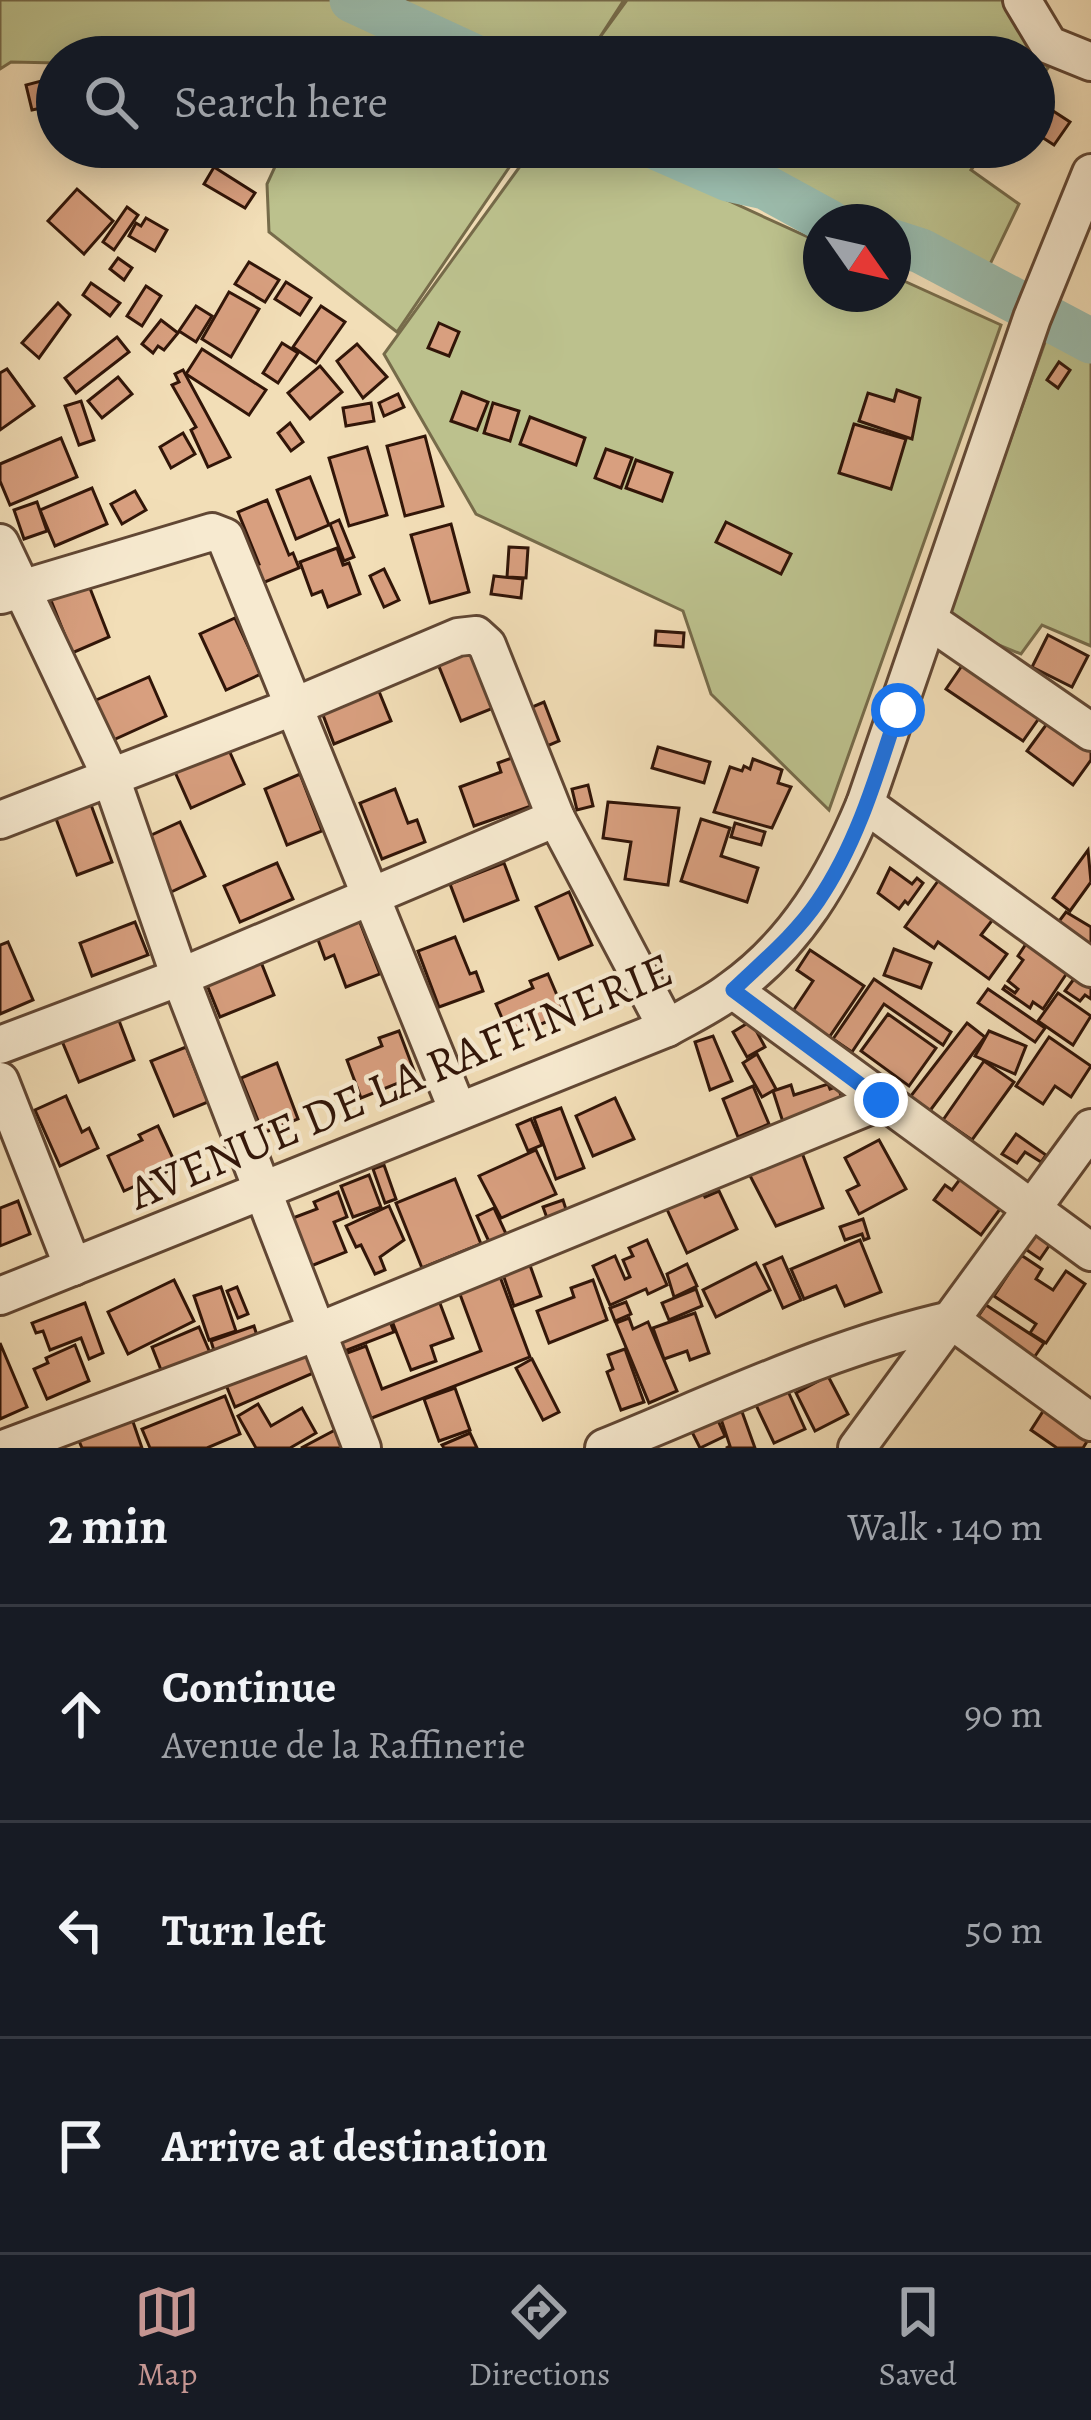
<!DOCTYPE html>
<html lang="en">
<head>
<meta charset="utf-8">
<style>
	:root { --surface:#171b24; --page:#20242c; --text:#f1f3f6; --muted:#9ea1a6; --line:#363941; --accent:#c59692 }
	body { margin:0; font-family:Alegreya,serif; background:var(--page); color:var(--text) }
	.compass { position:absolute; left:803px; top:204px; width:108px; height:108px; border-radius:50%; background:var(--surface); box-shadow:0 6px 30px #0003; rotate:124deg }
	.stop { position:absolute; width:36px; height:36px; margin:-27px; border:9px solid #1a73e8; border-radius:50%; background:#fff }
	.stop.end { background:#1a73e8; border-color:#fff; box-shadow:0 3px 12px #0008 }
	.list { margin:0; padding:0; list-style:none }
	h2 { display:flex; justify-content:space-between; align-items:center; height:156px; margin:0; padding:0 48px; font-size:51px }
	h2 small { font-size:39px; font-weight:400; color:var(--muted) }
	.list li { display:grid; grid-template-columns:78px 1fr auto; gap:36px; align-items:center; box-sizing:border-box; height:216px; padding:0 48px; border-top:3px solid var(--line) }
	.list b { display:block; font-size:45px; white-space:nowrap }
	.list p { margin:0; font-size:39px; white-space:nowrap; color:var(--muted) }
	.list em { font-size:39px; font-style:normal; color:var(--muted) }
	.icon { flex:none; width:66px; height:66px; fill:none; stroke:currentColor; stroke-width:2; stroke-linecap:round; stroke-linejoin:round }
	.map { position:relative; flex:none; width:1091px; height:1448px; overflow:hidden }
	.search { position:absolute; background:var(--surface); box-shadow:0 6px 30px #0003; left:36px; right:36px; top:36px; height:132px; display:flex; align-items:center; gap:30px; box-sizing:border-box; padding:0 42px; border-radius:66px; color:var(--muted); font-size:45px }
	.sheet { height:804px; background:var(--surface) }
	nav { display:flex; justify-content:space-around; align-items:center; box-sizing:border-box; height:168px; border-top:3px solid var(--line); background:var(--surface); font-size:33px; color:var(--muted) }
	nav a { display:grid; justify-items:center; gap:6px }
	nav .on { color:var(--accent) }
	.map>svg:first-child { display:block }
</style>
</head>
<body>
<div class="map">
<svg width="1091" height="1448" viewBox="0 0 1091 1448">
	<rect width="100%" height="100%" fill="#f2deb7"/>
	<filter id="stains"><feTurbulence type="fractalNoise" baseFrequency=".00167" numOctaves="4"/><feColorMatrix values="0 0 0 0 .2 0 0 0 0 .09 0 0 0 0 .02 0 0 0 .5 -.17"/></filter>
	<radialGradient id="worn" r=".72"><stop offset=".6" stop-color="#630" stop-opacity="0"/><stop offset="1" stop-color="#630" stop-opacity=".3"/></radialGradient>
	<g fill="#bcc18d" stroke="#766b4a" stroke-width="3">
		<path d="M0 0H624L600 37 627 0H1002L1048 68 1034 86V57H57V63L11 62 0 69Z"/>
		<path d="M284 147H523L397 332 269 232 267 184Z"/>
		<path d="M534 147H611L821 243V294H893V276L1001 325 829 810 711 694 683 611 476 514 384 354Z"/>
		<path d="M697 147H988L971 170 1019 204 981 283 893 241V222H854Z"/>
		<path d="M1049 331 1091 353V646L1042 625 1021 654 945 623Z"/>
	</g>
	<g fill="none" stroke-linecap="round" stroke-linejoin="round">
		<g stroke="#9bbcad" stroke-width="45">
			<path d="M352 0 475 57"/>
			<path d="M655 147 728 179 765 187 829 222"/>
			<path d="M893 242 921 251 1091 341"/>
		</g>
	</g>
	<g fill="#d89f7f" stroke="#311508" stroke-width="3">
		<path d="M45 80 51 106 32 110 26 85Z"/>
		<path d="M1047 107 1070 122 1054 145 1034 132Z"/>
		<path d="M157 147H180L177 162 155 158Z"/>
		<path d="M214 167 255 193 245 208 204 184Z"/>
		<path d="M77 189 113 221 84 254 48 221Z"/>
		<path d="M127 207 138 215 114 250 103 242Z"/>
		<path d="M146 218 167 230 155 251 129 236 136 223 141 226Z"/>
		<path d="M118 258 132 268 124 280 110 269Z"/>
		<path d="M249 262 279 280 265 302 235 284Z"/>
		<path d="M286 282 311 298 300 315 275 299Z"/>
		<path d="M91 283 120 303 110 316 83 295Z"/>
		<path d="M146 286 161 296 142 326 127 316Z"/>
		<path d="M229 292 259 309 231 357 202 339Z"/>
		<path d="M58 303 70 315 39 358 22 343Z"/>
		<path d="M196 306 212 316 196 342 179 331Z"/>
		<path d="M321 306 345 322 316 363 293 347Z"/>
		<path d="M161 320 178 333 164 350 158 346 153 353 142 344Z"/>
		<path d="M439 323 459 332 449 356 428 348Z"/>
		<path d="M117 337 129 352 76 393 65 378Z"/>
		<path d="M282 343 298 353 278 383 263 373Z"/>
		<path d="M357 344 387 377 363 398 337 361Z"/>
		<path d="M202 349 266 390 249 415 186 374Z"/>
		<path d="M1059 362 1070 370 1058 388 1047 380Z"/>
		<path d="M320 366 342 392 310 419 288 393Z"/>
		<path d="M7 369 34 406 0 430V373Z"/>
		<path d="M183 370 230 457 208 467 191 430 196 427 172 385 179 382 175 374Z"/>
		<path d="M118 377 132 394 102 418 88 401Z"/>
		<path d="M897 390 920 398 912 439 859 421 868 393 894 401Z"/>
		<path d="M462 392 488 402 477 430 451 421Z"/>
		<path d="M398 394 404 407 384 416 379 403Z"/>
		<path d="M81 401 94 440 79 445 65 406Z"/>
		<path d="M371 403 374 421 346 426 343 408Z"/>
		<path d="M493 403 519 411 510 441 484 433Z"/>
		<path d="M530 417 585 438 576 465 520 444Z"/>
		<path d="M290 423 303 442 291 451 278 433Z"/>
		<path d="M854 424 906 439 891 489 839 473Z"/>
		<path d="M183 433 195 454 171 468 160 447Z"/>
		<path d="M425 436 443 506 405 516 387 446Z"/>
		<path d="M61 438 77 477 10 505 0 481V464Z"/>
		<path d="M367 447 387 515 349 526 329 458Z"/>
		<path d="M606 449 632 458 621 488 595 478Z"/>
		<path d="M636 460 672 473 662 501 626 488Z"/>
		<path d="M310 477 329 525 296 539 277 490Z"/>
		<path d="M92 488 107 524 55 546 40 510Z"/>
		<path d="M135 491 146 510 122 524 111 504Z"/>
		<path d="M267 500 289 555 293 553 299 568 260 584 253 566 259 564 238 512Z"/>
		<path d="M37 502 47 531 24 539 14 510Z"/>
		<path d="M339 520 354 557 344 561 330 524Z"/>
		<path d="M726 522 791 554 781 574 716 542Z"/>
		<path d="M451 524 469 592 430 603 411 535Z"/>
		<path d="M509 547 528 548 526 578 507 577Z"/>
		<path d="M337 548 343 565 349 563 360 594 328 607 322 591 312 595 300 562Z"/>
		<path d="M384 569 399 600 384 607 370 576Z"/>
		<path d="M494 576 523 579 521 598 491 594Z"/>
		<path d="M86 578 109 637 72 653 48 593Z"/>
		<path d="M235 618 261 674 226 690 200 634Z"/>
		<path d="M656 631 684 633 683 647 655 645Z"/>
		<path d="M1048 635 1088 656 1072 687 1032 667Z"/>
		<path d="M472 650 496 707 461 721 438 664Z"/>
		<path d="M972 651 1049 704 1023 741 946 689Z"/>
		<path d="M149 677 166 716 111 741 94 701Z"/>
		<path d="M376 684 391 721 334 744 320 707Z"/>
		<path d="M544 702 559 741 540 749 525 710Z"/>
		<path d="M1054 714 1091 741V760L1073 785 1027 751Z"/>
		<path d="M658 747 710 762 704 783 652 768Z"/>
		<path d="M228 748 244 784 191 808 175 772Z"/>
		<path d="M517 756 534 805 474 826 460 787 501 772 498 763Z"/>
		<path d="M753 759 782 770 778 783 791 787 772 828 714 812 730 767 742 771 744 766 750 769Z"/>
		<path d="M300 774 322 831 287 845 265 789Z"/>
		<path d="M588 785 593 806 577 810 572 789Z"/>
		<path d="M395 789 408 823 417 820 425 842 382 859 360 803Z"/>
		<path d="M90 802 112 862 77 875 55 816Z"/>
		<path d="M608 802 679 808 668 885 625 879 631 842 603 838Z"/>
		<path d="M701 819 730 828 721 856 758 868 747 902 681 881Z"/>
		<path d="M180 822 205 876 171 892 145 838Z"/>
		<path d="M735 823 765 832 761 845 731 837Z"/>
		<path d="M1088 850 1091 882 1070 911 1053 898Z"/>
		<path d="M277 863 293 899 240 922 224 886Z"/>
		<path d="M504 863 518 900 464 921 450 884Z"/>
		<path d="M890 868 912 884 917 878 923 883 908 904 905 901 899 909 878 893Z"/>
		<path d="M943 874 997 914 981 935 1007 954 989 979 938 942 934 948 905 927Z"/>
		<path d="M569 892 592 945 559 959 536 907Z"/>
		<path d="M1066 912 1091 927V955L1054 928Z"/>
		<path d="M359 920 380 974 346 987 334 955 325 959 317 937Z"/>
		<path d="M135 922 148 955 92 976 80 943Z"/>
		<path d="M1034 932 1069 970 1043 1009 1033 1002 1030 1008 1003 989 1005 986 1015 993 1018 989 1008 981 1023 960 1018 956Z"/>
		<path d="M455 937 470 974 476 972 483 991 439 1007 418 951Z"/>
		<path d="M8 942 33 1000 0 1014V945Z"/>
		<path d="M894 949 931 963 921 988 884 975Z"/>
		<path d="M810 950 864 986 826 1042 789 1017 813 981 797 970Z"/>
		<path d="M259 957 274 995 220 1017 205 980Z"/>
		<path d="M1082 968 1091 974V999L1085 995 1080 1001 1065 991Z"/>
		<path d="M548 974 565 1014 510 1037 496 1004 533 988 530 981Z"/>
		<path d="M874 979 951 1032 943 1045 884 1004 852 1052 833 1039Z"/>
		<path d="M988 989 1045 1028 1035 1042 978 1003Z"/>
		<path d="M1058 993 1091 1016 1073 1045 1038 1021Z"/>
		<path d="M888 1014 936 1048 909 1086 861 1051Z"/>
		<path d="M118 1018 134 1060 79 1082 62 1041Z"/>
		<path d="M751 1021 765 1047 747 1057 733 1032Z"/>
		<path d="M967 1023 985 1037 926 1116 907 1101Z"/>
		<path d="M399 1031 416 1076 361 1098 347 1060 382 1046 379 1038Z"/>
		<path d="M989 1031 1026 1046 1015 1074 975 1056Z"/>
		<path d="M713 1036 732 1081 710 1090 695 1042Z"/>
		<path d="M1049 1037 1091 1066 1071 1097 1055 1086 1043 1104 1016 1086Z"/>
		<path d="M186 1047 208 1102 174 1116 151 1061Z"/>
		<path d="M757 1054 776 1089 762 1097 743 1063Z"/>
		<path d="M984 1061 1014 1082 972 1140 943 1120Z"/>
		<path d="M277 1063 298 1119 263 1133 241 1078Z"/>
		<path d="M828 1084 830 1089 838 1086 843 1102 783 1122 773 1091 791 1085 794 1095Z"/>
		<path d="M753 1086 769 1124 738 1137 723 1099Z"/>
		<path d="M66 1096 82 1132 89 1128 98 1148 60 1166 35 1110Z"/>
		<path d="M615 1098 634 1139 593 1156 576 1116Z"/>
		<path d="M561 1108 584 1168 556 1179 534 1118Z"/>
		<path d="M531 1119 542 1145 528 1151 517 1125Z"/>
		<path d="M158 1126 177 1167 124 1191 108 1156 142 1140 139 1135Z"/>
		<path d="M1016 1134 1046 1155 1041 1162 1025 1152 1017 1163 1002 1154Z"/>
		<path d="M879 1140 906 1189 859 1214 847 1191 859 1185 845 1158Z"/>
		<path d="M799 1145 823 1208 776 1226 745 1166Z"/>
		<path d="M536 1150 556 1194 501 1218 479 1176Z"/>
		<path d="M384 1165 396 1199 385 1203 373 1169Z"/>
		<path d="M369 1175 381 1207 353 1217 341 1186Z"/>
		<path d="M963 1175 1003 1205 981 1235 934 1200 945 1185 952 1190Z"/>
		<path d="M455 1179 481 1244 422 1268 396 1203Z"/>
		<path d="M701 1189 705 1197 719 1191 737 1229 687 1253 665 1205Z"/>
		<path d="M338 1192 347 1217 334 1222 346 1252 311 1266 293 1218 317 1209 314 1202Z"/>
		<path d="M563 1200 570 1222 551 1229 543 1207Z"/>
		<path d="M18 1201 30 1234 0 1246V1208Z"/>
		<path d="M389 1206 404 1240 380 1257 385 1270 375 1274 361 1245 356 1247 346 1226Z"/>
		<path d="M494 1208 508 1238 491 1246 477 1216Z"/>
		<path d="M863 1219 869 1238 864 1240 862 1234 845 1240 840 1227Z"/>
		<path d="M1030 1228 1053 1240 1040 1259 1018 1244Z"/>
		<path d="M647 1240 667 1285 648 1294 646 1289 610 1305 593 1266 615 1256 625 1279 630 1277 623 1260 633 1256 629 1248Z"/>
		<path d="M860 1240 881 1292 845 1306 836 1286 804 1299 791 1269Z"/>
		<path d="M1021 1255 1042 1269 1036 1279 1053 1290 1066 1271 1085 1284 1046 1343 1030 1333 1036 1324 994 1296Z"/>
		<path d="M527 1257 541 1296 514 1306 500 1266Z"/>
		<path d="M782 1257 801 1300 783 1308 764 1265Z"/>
		<path d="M756 1263 770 1290 716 1317 703 1290Z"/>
		<path d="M687 1264 697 1286 674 1297 667 1274Z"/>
		<path d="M499 1274 530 1357 364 1421 339 1356 366 1346 382 1389 481 1351 458 1289Z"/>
		<path d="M174 1280 194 1321 128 1354 108 1312Z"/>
		<path d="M593 1280 607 1320 549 1343 537 1311 574 1297 571 1288Z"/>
		<path d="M221 1287 236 1331 209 1340 194 1296Z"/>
		<path d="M237 1287 248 1314 238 1318 227 1291Z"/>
		<path d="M696 1289 702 1306 669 1320 662 1303Z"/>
		<path d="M435 1290 453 1338 431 1346 436 1361 411 1370 387 1308Z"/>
		<path d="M626 1302 631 1314 615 1321 610 1308Z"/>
		<path d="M85 1303 103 1353 89 1359 81 1338 50 1350 43 1331 36 1333 32 1323Z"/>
		<path d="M986 1305 1044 1343 1031 1362 973 1324Z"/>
		<path d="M385 1309 394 1332 342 1352 333 1329Z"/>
		<path d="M695 1313 709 1353 690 1360 687 1351 664 1359 653 1328Z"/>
		<path d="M629 1318 633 1329 648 1322 677 1391 649 1403 616 1323Z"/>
		<path d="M254 1326 259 1342 216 1357 211 1341Z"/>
		<path d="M199 1327 211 1355 163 1375 152 1347Z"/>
		<path d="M0 1343 27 1407 0 1419Z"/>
		<path d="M75 1345 89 1381 47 1399 34 1369 48 1363 46 1358Z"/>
		<path d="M307 1345 318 1371 235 1407 224 1380Z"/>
		<path d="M625 1349 644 1402 621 1410 607 1372 613 1369 608 1355Z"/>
		<path d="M532 1359 559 1412 543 1420 516 1368Z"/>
		<path d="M828 1376 848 1414 815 1431 796 1393Z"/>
		<path d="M455 1388 470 1430 439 1441 424 1399Z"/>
		<path d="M787 1389 805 1429 774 1443 755 1403Z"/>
		<path d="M225 1396 240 1434 207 1448H150L142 1429Z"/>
		<path d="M1049 1402 1091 1435 1083 1448H1057L1031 1430Z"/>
		<path d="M258 1404 271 1426 302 1408 316 1433 290 1448H256L238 1416Z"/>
		<path d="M741 1409 755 1448H726L730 1446 720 1416Z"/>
		<path d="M715 1414 725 1436 700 1448 689 1426Z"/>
		<path d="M131 1416 142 1448H82L77 1436Z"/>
		<path d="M337 1429 347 1448H301Z"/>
		<path d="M470 1433 477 1448H444L442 1445Z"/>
	</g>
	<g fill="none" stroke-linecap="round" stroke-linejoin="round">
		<g stroke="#614734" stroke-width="42">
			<g id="minor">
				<path d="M1022 0 1049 45 1091 62"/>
				<path d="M0 543 110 775 180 977 362 1448"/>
				<path d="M1 595 212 532 225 537 458 1111"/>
				<path d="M930 621 1091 732"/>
				<path d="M865 804 1091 968"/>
				<path d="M0 820 295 706 458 637 476 635 487 645 556 818"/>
				<path d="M733 990 1091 1252"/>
				<path d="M0 1045 180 977 556 818 667 1028"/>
				<path d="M0 1081 73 1267"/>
				<path d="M0 1296 667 1028C688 1016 712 1005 731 990 797 943 835 876 865 804L1032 318 1091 173"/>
				<path d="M6 1448 317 1332 881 1101"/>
				<path d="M604 1448C718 1402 831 1347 951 1320L1091 1422"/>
				<path d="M857 1448 1091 1128"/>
			</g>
		</g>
		<use href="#minor" stroke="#f7ead0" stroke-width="36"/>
	</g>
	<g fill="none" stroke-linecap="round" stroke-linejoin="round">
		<path stroke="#1a73e8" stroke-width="15" d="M881 1100 733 990C762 962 795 935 818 901 857 844 877 775 898 710"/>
	</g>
	<g text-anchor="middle" stroke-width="9" stroke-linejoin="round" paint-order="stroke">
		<g font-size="48" fill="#311508" stroke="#f7ead0">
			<text transform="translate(400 1080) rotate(-23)" y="17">AVENUE DE LA RAFFINERIE</text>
		</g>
	</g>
	<rect width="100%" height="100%" filter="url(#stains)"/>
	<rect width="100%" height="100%" fill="url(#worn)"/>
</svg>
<svg class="compass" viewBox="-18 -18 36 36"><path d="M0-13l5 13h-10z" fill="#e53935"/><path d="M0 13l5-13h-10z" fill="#9ea1a6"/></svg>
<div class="stop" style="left:898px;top:710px"></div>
<div class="stop end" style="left:881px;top:1100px"></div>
<div class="search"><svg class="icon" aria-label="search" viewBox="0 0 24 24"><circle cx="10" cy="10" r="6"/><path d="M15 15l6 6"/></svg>Search here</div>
</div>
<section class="sheet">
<h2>2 min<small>Walk · 140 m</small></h2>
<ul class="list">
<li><svg class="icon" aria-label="ahead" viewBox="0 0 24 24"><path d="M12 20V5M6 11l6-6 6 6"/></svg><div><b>Continue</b><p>Avenue de la Raffinerie</p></div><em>90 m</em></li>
<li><svg class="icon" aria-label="left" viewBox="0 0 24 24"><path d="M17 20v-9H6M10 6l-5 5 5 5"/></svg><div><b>Turn left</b></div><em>50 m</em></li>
<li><svg class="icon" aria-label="arrive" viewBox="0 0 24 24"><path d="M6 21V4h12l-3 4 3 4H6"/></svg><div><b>Arrive at destination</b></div></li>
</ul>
</section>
<nav>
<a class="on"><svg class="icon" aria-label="map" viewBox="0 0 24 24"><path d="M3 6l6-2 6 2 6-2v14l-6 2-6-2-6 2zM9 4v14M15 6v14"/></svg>Map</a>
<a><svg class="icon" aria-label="directions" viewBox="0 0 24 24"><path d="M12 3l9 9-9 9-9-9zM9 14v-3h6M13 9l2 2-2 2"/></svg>Directions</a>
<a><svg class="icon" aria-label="saved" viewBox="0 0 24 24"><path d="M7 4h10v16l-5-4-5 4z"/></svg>Saved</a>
</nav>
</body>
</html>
